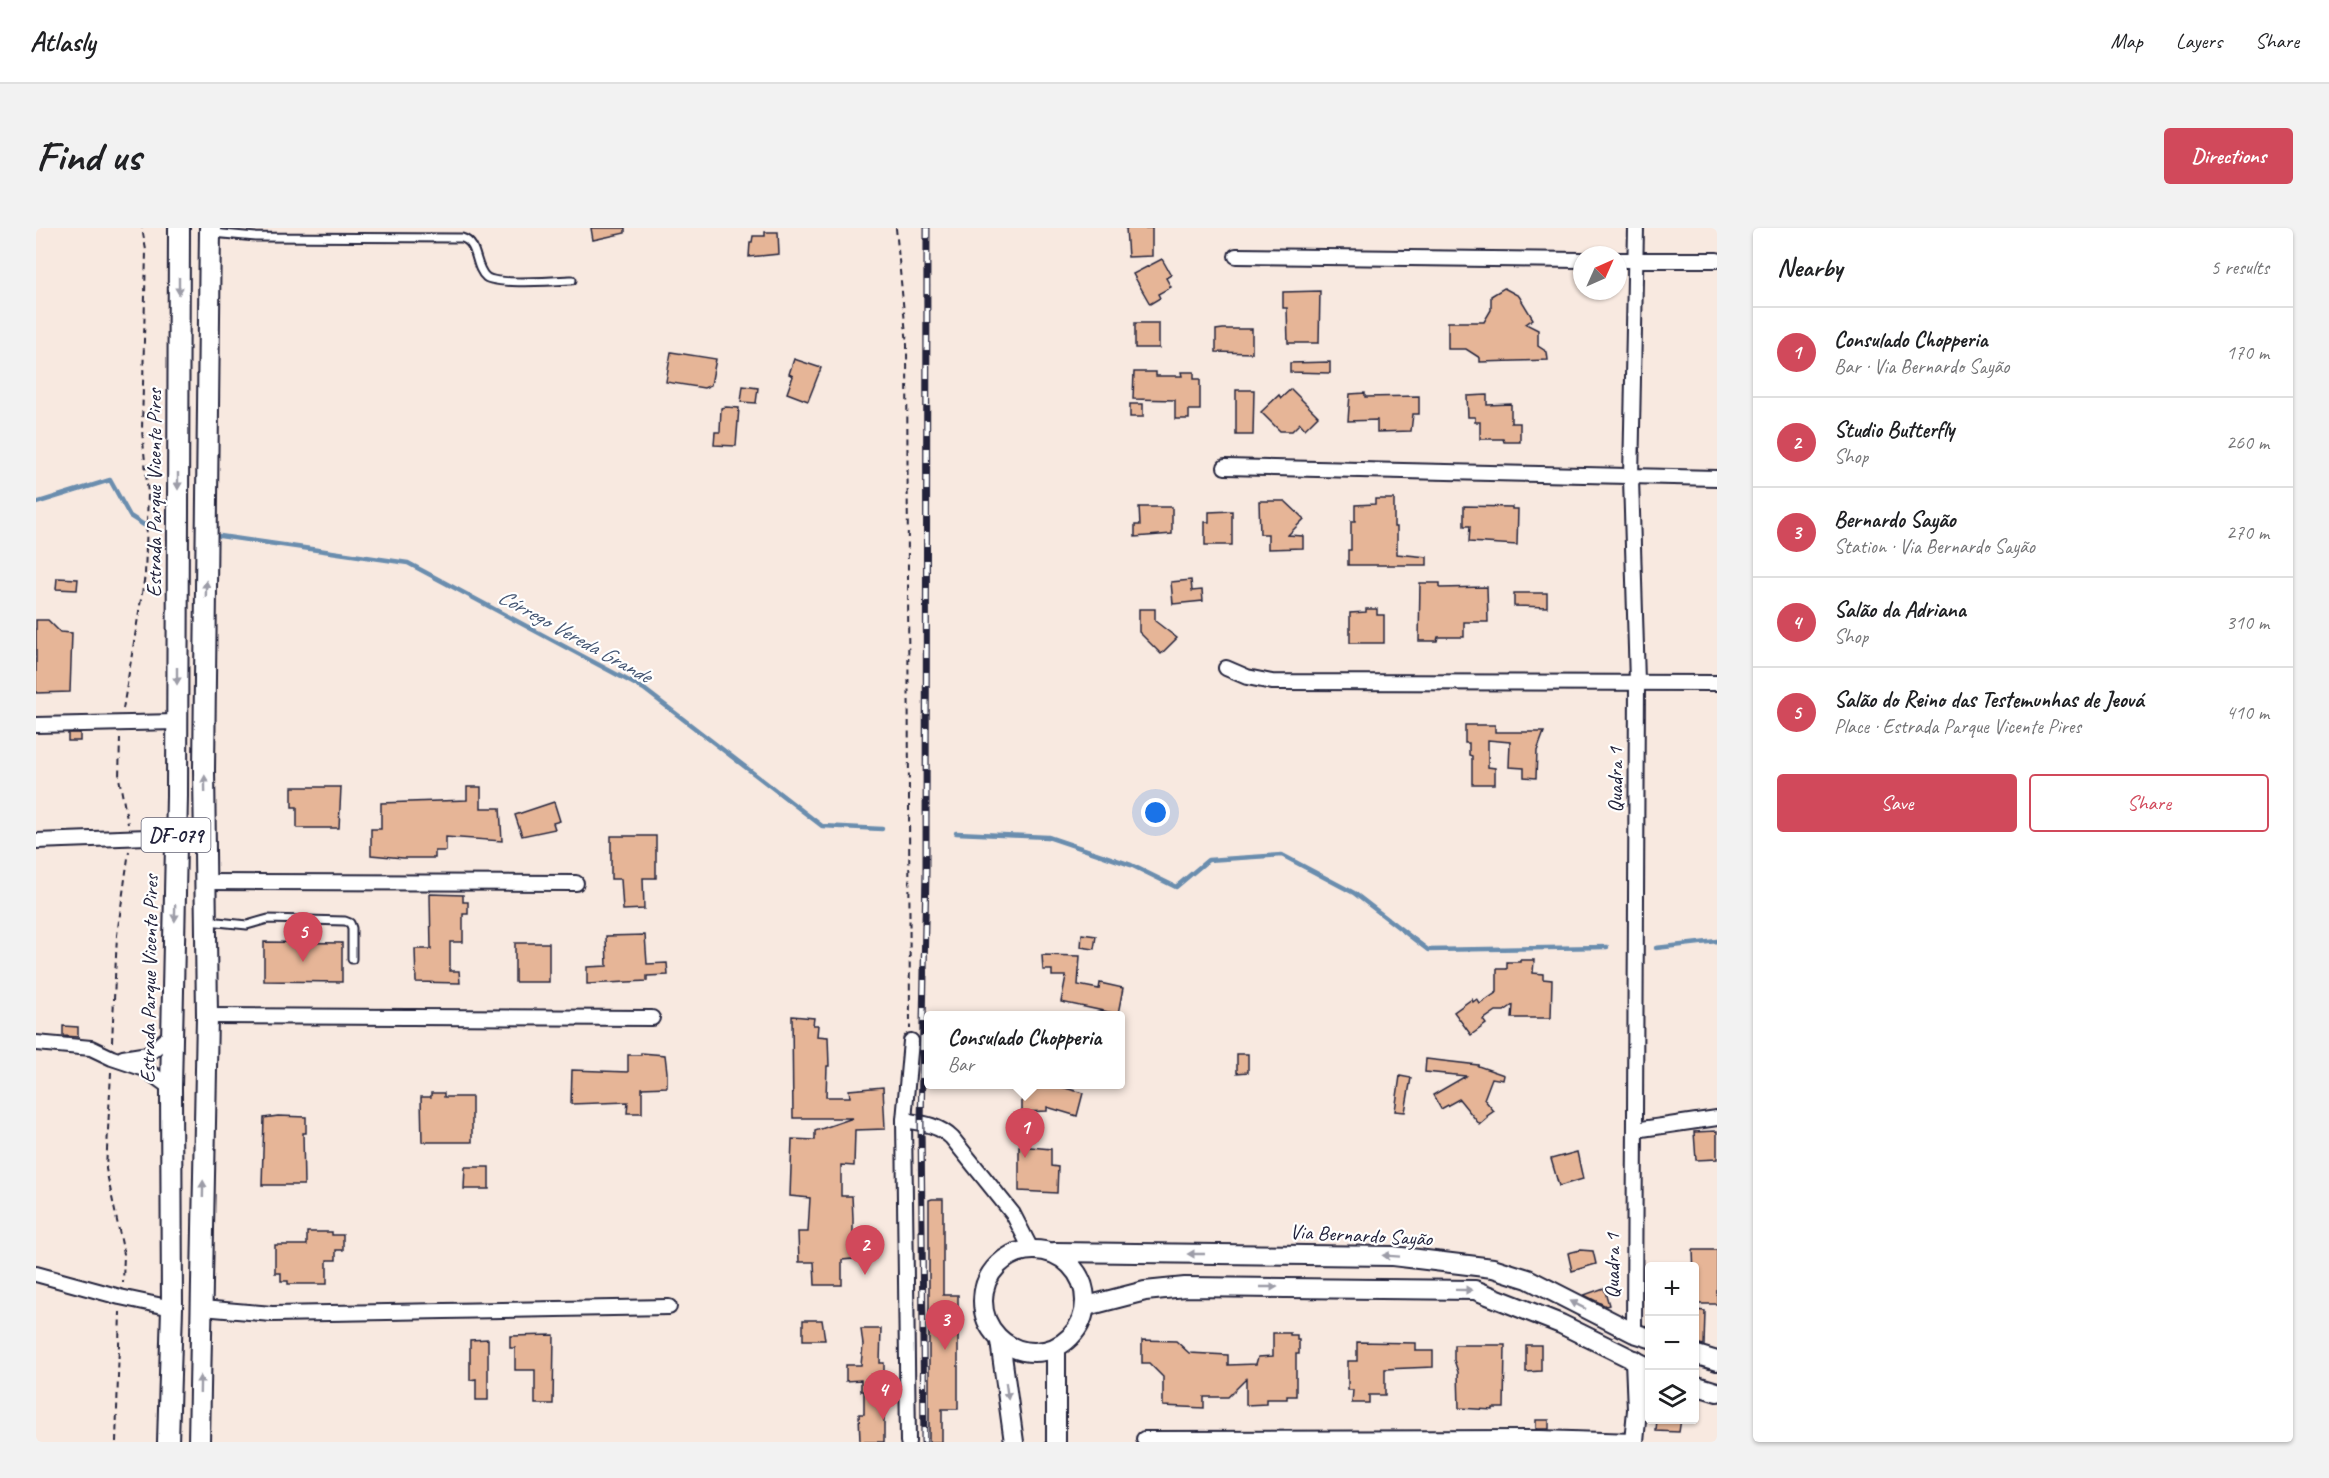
<!DOCTYPE html>
<html lang="en">
<head>
<meta charset="utf-8">
<style>
	:root { --surface:#fff; --page:#f2f2f2; --text:#202124; --muted:#757577; --line:#e0e0e0; --accent:#d1495b }
	body { margin:0; font-family:Caveat,sans-serif; background:var(--page); color:var(--text) }
	.controls { position:absolute; right:18px; bottom:18px; display:grid; overflow:hidden; border-radius:6px; box-shadow:0 2px 4px #0004 }
	.controls button { width:54px; height:54px; display:grid; place-items:center; padding:0; border:0; border-bottom:2px solid var(--line); background:var(--surface); color:var(--text); font:30px sans-serif }
	.compass { position:absolute; left:1537px; top:18px; width:54px; height:54px; border-radius:50%; background:var(--surface); box-shadow:0 2px 4px #0004; rotate:45deg }
	.you { position:absolute; left:1120px; top:585px; width:21px; height:21px; margin:-15px; border:4px solid #fff; border-radius:50%; background:#1a73e8; box-shadow:0 0 0 9px #1a73e833 }
	.badge { display:grid; place-items:center; width:39px; height:39px; border-radius:50%; background:var(--accent); color:#fff; font-size:20px; font-weight:700 }
	.pin { position:absolute; translate:-50% -50px; filter:drop-shadow(0 2px 3px #0008) }
	.pin::after { content:''; position:absolute; top:32px; width:21px; height:18px; background:inherit; clip-path:polygon(0 0,100% 0,50% 100%) }
	.popup { position:absolute; left:888px; top:783px; width:201px; height:78px; box-sizing:border-box; display:grid; place-content:center; border-radius:6px; background:var(--surface); filter:drop-shadow(0 2px 4px #0005); font-size:20px; white-space:nowrap; color:var(--muted) }
	.popup b { font-size:22px; color:var(--text) }
	.popup::after { content:''; position:absolute; left:50%; top:100%; margin-left:-12px; border:12px solid transparent; border-top-color:var(--surface) }
	.list { margin:0; padding:0; list-style:none }
	h2 { display:flex; justify-content:space-between; align-items:center; height:78px; margin:0; padding:0 24px; font-size:26px }
	h2 small { font-size:20px; font-weight:400; color:var(--muted) }
	.list li { display:grid; grid-template-columns:39px 1fr auto; gap:18px; align-items:center; box-sizing:border-box; height:90px; padding:0 24px; border-top:2px solid var(--line) }
	.list b { display:block; font-size:22px; white-space:nowrap }
	.list p { margin:0; font-size:20px; white-space:nowrap; color:var(--muted) }
	.list em { font-size:20px; font-style:normal; color:var(--muted) }
	.actions { display:flex; gap:12px; padding:18px 24px }
	.actions a { flex:1; padding:14px 0; border:2px solid var(--accent); border-radius:6px; text-align:center; font-size:21px; color:var(--accent) }
	.actions .main { background:var(--accent); color:#fff }
	.icon { flex:none; width:33px; height:33px; fill:none; stroke:currentColor; stroke-width:2; stroke-linecap:round; stroke-linejoin:round }
	.map { position:relative; flex:none; width:1681px; height:1214px; overflow:hidden; border-radius:6px }
	header { display:flex; align-items:center; gap:36px; box-sizing:border-box; height:84px; padding:0 30px; background:var(--surface); border-bottom:2px solid var(--line) }
	header strong { font-size:28px }
	nav { display:flex; gap:33px; margin-inline-start:auto; font-size:21px }
	.intro { display:flex; align-items:center; justify-content:space-between; box-sizing:border-box; height:144px; padding:0 36px }
	h1 { margin:0; font-size:42px }
	.button { padding:15px 27px; border-radius:6px; background:var(--accent); color:#fff; font-size:21px; font-weight:700 }
	main { display:flex; gap:36px; padding:0 36px }
	aside { flex:1; background:var(--surface); border-radius:6px; box-shadow:0 2px 4px #0004 }
	.map>svg:first-child { display:block }
</style>
</head>
<body>
<header>
<strong>Atlasly</strong>
<nav><a>Map</a><a>Layers</a><a>Share</a></nav>
</header>
<div class="intro"><h1>Find us</h1><a class="button">Directions</a></div>
<main>
<div class="map">
<svg width="1681" height="1214" viewBox="0 0 1681 1214">
	<rect width="100%" height="100%" fill="#f8e9e0"/>
	<filter id="ink" filterUnits="userSpaceOnUse"><feTurbulence type="fractalNoise" baseFrequency=".0167" numOctaves="2"/><feDisplacementMap in="SourceGraphic" scale="12" xChannelSelector="R" yChannelSelector="G"/><feConvolveMatrix kernelMatrix="1 2 1 2 8 2 1 2 1" color-interpolation-filters="sRGB"/></filter>
	<g filter="url(#ink)">
		<g fill="none" stroke-linecap="round" stroke-linejoin="round">
			<g stroke="#6a8dae" stroke-width="4.5">
				<path d="M0 275 74 252 94 288 108 297"/>
				<path d="M184 308 372 335 608 461 786 598 846 601"/>
				<path d="M920 605 1012 609 1095 637 1140 659 1172 632 1246 627 1318 665 1392 722 1571 719"/>
				<path d="M1620 720 1681 713"/>
			</g>
		</g>
		<g fill="#e6b597" stroke="#22223b" stroke-width="1.5">
			<path d="M555 0H589V5L557 12Z"/>
			<path d="M1090 0H1116V28L1092 29Z"/>
			<path d="M729 4H742L743 26 713 29 714 14H716L717 8H729Z"/>
			<path d="M1126 31 1135 47 1130 50 1135 59 1122 66 1124 70 1114 76 1097 46Z"/>
			<path d="M1468 60 1483 68 1497 91 1490 96 1502 102V118L1511 124 1512 132 1444 134V130L1430 121H1412V94H1448L1455 82V68Z"/>
			<path d="M1284 63 1283 115H1252L1251 80H1247V64Z"/>
			<rect x="1099" y="95" width="24" height="25"/>
			<path d="M1187 101H1216V125L1180 124V102Z"/>
			<path d="M635 124 680 131 675 157 668 160 630 154Z"/>
			<path d="M758 131 785 140 772 173 751 165 757 148 753 146Z"/>
			<path d="M1294 134V145L1254 144V135Z"/>
			<path d="M1098 144H1120V148H1146L1145 144H1158V151H1164V182H1153V191H1139V172L1097 171Z"/>
			<path d="M707 158 722 160 720 175 705 174Z"/>
			<path d="M1255 161 1282 188 1269 201 1264 195 1256 203H1244L1225 184 1243 167 1245 170Z"/>
			<path d="M1200 162H1218L1217 207H1200Z"/>
			<path d="M1329 165V169L1383 168V186H1377L1375 203 1341 204V192L1312 193 1314 166Z"/>
			<path d="M1451 167V177L1475 176V195H1484V214H1468L1467 211H1444V194H1439V189H1432L1431 168Z"/>
			<rect x="1094" y="176" width="13" height="13"/>
			<path d="M690 179 703 180 700 218 678 217 679 204H684L685 180Z"/>
			<path d="M1339 271H1358V299H1361V326L1391 329V337H1312V322H1315V293H1319V277L1339 276Z"/>
			<path d="M1223 273H1249L1268 291 1252 307 1267 308V320L1232 321V306H1224Z"/>
			<path d="M1428 278 1476 279V281H1482L1481 317 1433 314 1434 298H1428Z"/>
			<path d="M1103 279H1136V306L1099 309V297H1104Z"/>
			<path d="M1196 283V317H1169V294H1173V284Z"/>
			<path d="M21 350 42 351 41 362 20 361Z"/>
			<path d="M1155 352 1156 363 1166 362 1167 373 1137 376 1135 354Z"/>
			<path d="M1384 355H1404V360L1451 359 1452 394H1428V409H1402L1401 413H1383Z"/>
			<path d="M1478 365H1511V379L1478 378Z"/>
			<path d="M1103 381H1119V393L1141 410 1125 426 1103 404Z"/>
			<path d="M1330 381H1341V387H1348V415H1314V385L1330 384Z"/>
			<path d="M0 392H12L24 404 36 405 34 464 0 465Z"/>
			<path d="M1429 497H1459V504H1508L1501 523 1500 550 1488 549V540L1473 539 1474 514 1452 512V539L1459 540V556H1436V528L1433 527V515H1429Z"/>
			<rect x="32" y="505" width="12" height="8"/>
			<path d="M256 559H305L303 600H261V579H256Z"/>
			<path d="M431 559H445V580H464L466 613 410 609V623H399V630H367L335 627V601H345V575L431 572Z"/>
			<path d="M518 574 524 593 517 595 519 601 486 608 479 587Z"/>
			<path d="M575 608H620V650H607L608 681 587 682 585 651H575Z"/>
			<path d="M394 666 427 667V674H432V686H427V714H414V743H423L424 755 380 754 379 721H395Z"/>
			<path d="M1046 706 1060 708 1058 721 1045 719Z"/>
			<path d="M609 707 611 736 631 735 632 747 611 748V753L551 756V739L571 738 570 708Z"/>
			<path d="M228 714 306 715V754L228 753Z"/>
			<rect x="479" y="715" width="34" height="39"/>
			<path d="M1006 727 1044 728 1042 757 1063 761 1064 755 1087 760 1082 786 1025 774 1030 748H1016V742H1007Z"/>
			<path d="M1484 732H1498L1497 745 1507 746V751L1516 752 1515 790H1476L1477 777 1468 783H1460L1447 792 1450 796 1435 807 1418 784 1436 771 1437 774 1441 771 1444 776 1461 764V741H1471V734H1484Z"/>
			<path d="M756 788 778 790 777 797H782L781 808 792 809 793 838H791L790 869H814L813 862 847 859 849 901 819 902 818 938 805 937V968H816L817 990V1031L806 1032V1057H779L778 1034H763L762 1004H772L774 970 754 968 756 911 779 912V903L817 890H757Z"/>
			<path d="M27 798 42 799V809L27 808Z"/>
			<path d="M605 825 629 827 631 844V859L606 860V885H591L592 874 535 876 536 842 592 844V827H605Z"/>
			<path d="M1201 826H1212V844L1201 845Z"/>
			<path d="M1390 831 1442 837V838L1468 847 1467 852 1456 850 1448 871 1458 883 1451 888 1452 890 1444 897 1423 871 1405 881 1397 867 1430 848 1389 844Z"/>
			<path d="M1364 848 1375 850 1369 884 1359 883Z"/>
			<path d="M1022 858 1047 865 1041 888 1011 879V883L986 884V859Z"/>
			<path d="M395 865H408V869H436V914H386L385 869H395Z"/>
			<path d="M242 888 270 889V905H267L268 957H226L228 890Z"/>
			<path d="M1681 903V931L1660 932 1658 904Z"/>
			<path d="M983 918 1015 921V938L1022 939 1021 965 983 963Z"/>
			<path d="M1541 924 1547 951 1523 958 1515 931Z"/>
			<path d="M429 939H453V961H428Z"/>
			<path d="M896 971H907V1067H922V1181H906V1214H893V972Z"/>
			<path d="M271 1004H296V1007H307V1022H300V1032H291V1056H252V1053H245V1045H239V1017H271Z"/>
			<path d="M1544 1022 1557 1023 1560 1036 1536 1043 1532 1025Z"/>
			<path d="M1657 1022H1681V1076H1659Z"/>
			<path d="M1568 1060 1573 1077 1570 1078 1548 1067Z"/>
			<path d="M1659 1082 1669 1083 1668 1117 1659 1115Z"/>
			<path d="M767 1092H786L789 1112H767Z"/>
			<path d="M825 1101H845L844 1135H848V1214H824L823 1186H828V1163H825V1152L810 1153V1137H825L827 1117Z"/>
			<path d="M1237 1105H1254V1107H1261V1112H1263V1126H1260V1168H1251V1171H1230V1176L1210 1177V1151L1192 1169H1168V1180L1127 1178V1149L1113 1135H1106V1112L1140 1113 1153 1125 1192 1127V1137L1220 1136 1222 1129 1237 1128Z"/>
			<path d="M518 1107 517 1176H499V1142H479V1120H474V1108Z"/>
			<path d="M452 1111V1172H440V1151L434 1152V1112Z"/>
			<path d="M1321 1114 1380 1115V1123H1397V1139L1349 1141V1167H1333V1175H1316L1317 1162H1312V1133H1321Z"/>
			<path d="M1418 1117H1469L1468 1180H1457V1182L1423 1180 1422 1144 1418 1132Z"/>
			<path d="M1490 1117H1505V1143L1490 1144Z"/>
			<path d="M1621 1191H1645L1643 1204 1620 1203Z"/>
			<rect x="1500" y="1192" width="13" height="9"/>
		</g>
		<g fill="none" stroke-linecap="round" stroke-linejoin="round">
			<g stroke="#22223b" stroke-width="11">
				<g id="lane">
					<path d="M176 5 220 9 426 10C443 15 438 39 450 49 460 57 520 53 536 52"/>
					<path d="M172 693 211 697 232 691 309 693 314 695 316 700V731"/>
				</g>
			</g>
			<g stroke="#22223b" stroke-width="18">
				<g id="street">
					<path d="M1200 28 1546 32"/>
					<path d="M1582 32H1681"/>
					<path d="M1189 239 1681 250"/>
					<path d="M1190 440 1211 449 1236 454 1681 455"/>
					<path d="M0 497 141 494"/>
					<path d="M0 613 140 608"/>
					<path d="M169 654 540 655"/>
					<path d="M171 788 616 790"/>
					<path d="M0 815 55 820 76 830 109 841 135 860"/>
					<path d="M87 830 112 826 136 806"/>
					<path d="M868 892C886 895 903 897 916 910L977 986 995 1021"/>
					<path d="M1599 902 1681 890"/>
					<path d="M0 1046 84 1069 136 1080"/>
					<path d="M166 1080 236 1086 633 1079"/>
					<path d="M1598 1105 1601 454 1595 250 1600 0"/>
					<path d="M1108 1211 1504 1210 1598 1213"/>
					<path d="M872 1214 868 892 875 813"/>
				</g>
			</g>
			<g stroke="#22223b" stroke-width="22">
				<g id="secondary">
					<circle cx="998" cy="1073" r="51"/>
					<path d="M1018 1024 1357 1028 1457 1040 1492 1051 1598 1105 1614 1110"/>
					<path d="M1051 1078 1109 1063 1149 1059 1439 1062 1525 1096 1614 1140"/>
					<path d="M964 1113 978 1214"/>
					<path d="M1658 1126 1681 1133"/>
					<path d="M1658 1157 1681 1164"/>
					<path d="M1020 1214V1121"/>
					<path d="M1598 1214 1601 1182 1599 1132"/>
				</g>
			</g>
			<g stroke="#22223b" stroke-width="24">
				<g id="primary">
					<path d="M132 1214 136 1080 135 860 141 568 143 0"/>
					<path d="M163 1214 171 788 168 541 174 0"/>
				</g>
			</g>
			<g stroke="#22223b" stroke-width="2" stroke-dasharray="6 4.5" stroke-linecap="butt">
				<path d="M860 0 871 117 874 801"/>
				<path d="M87 481 109 347 112 266 106 202 110 22 106 0"/>
				<path d="M84 510 83 550 92 596"/>
				<path d="M76 814 81 707 93 623"/>
				<path d="M75 844 70 941 88 1026 87 1055"/>
				<path d="M80 1214 84 1084"/>
			</g>
			<use href="#lane" stroke="#fff" stroke-width="7"/>
			<use href="#street" stroke="#fff" stroke-width="14"/>
			<use href="#secondary" stroke="#fff" stroke-width="18"/>
			<use href="#primary" stroke="#fff" stroke-width="20"/>
			<g stroke="#22223b" stroke-width="7">
				<path id="rail" d="M888 1214 885 895 890 644 891 0"/>
			</g>
			<use href="#rail" stroke="#fff" stroke-width="4.5" stroke-dasharray="14" stroke-linecap="butt"/>
		</g>
		<defs><path id="oneway-solid" d="M-6-.8H1V-3.2L6.5 0L1 3.2V.8H-6Z" transform="scale(1.5)"/></defs>
		<g fill="#9c9ca7">
			<use href="#oneway-solid" transform="translate(143 58) rotate(90)"/>
			<use href="#oneway-solid" transform="translate(142 253) rotate(90)"/>
			<use href="#oneway-solid" transform="translate(170 361) rotate(-89)"/>
			<use href="#oneway-solid" transform="translate(141 448) rotate(90)"/>
			<use href="#oneway-solid" transform="translate(169 556) rotate(-91)"/>
			<use href="#oneway-solid" transform="translate(139 685) rotate(91)"/>
			<use href="#oneway-solid" transform="translate(167 961) rotate(-89)"/>
			<use href="#oneway-solid" transform="translate(1160 1026) rotate(180)"/>
			<use href="#oneway-solid" transform="translate(1355 1028) rotate(-176)"/>
			<use href="#oneway-solid" transform="translate(1233 1059)"/>
			<use href="#oneway-solid" transform="translate(1428 1062) rotate(1)"/>
			<use href="#oneway-solid" transform="translate(1542 1077) rotate(-153)"/>
			<use href="#oneway-solid" transform="translate(164 1156) rotate(-89)"/>
			<use href="#oneway-solid" transform="translate(971 1163) rotate(82)"/>
		</g>
	</g>
	<g text-anchor="middle" stroke-width="4.5" stroke-linejoin="round" paint-order="stroke">
		<rect fill="#fff" stroke="#646476" stroke-width="1.5" x="105.5" y="590" width="69" height="34" rx="4.5"/>
		<g font-size="20" font-weight="bold" fill="#22223b">
			<text x="140" y="614">DF-079</text>
		</g>
		<g font-size="21" fill="#22223b" stroke="#fff">
			<text transform="translate(118 265) rotate(-90)" y="7">Estrada Parque Vicente Pires</text>
			<text transform="translate(1579 552) rotate(-90)" y="7">Quadra 1</text>
			<text transform="translate(113 751) rotate(-89)" y="7">Estrada Parque Vicente Pires</text>
			<text transform="translate(1325 1007) rotate(3)" y="7">Via Bernardo Sayão</text>
			<text transform="translate(1576 1038) rotate(-90)" y="7">Quadra 1</text>
		</g>
		<g font-size="22" font-style="italic" fill="#465774" stroke="#fff">
			<text transform="translate(539 407) rotate(29)" y="8">Córrego Vereda Grande</text>
		</g>
	</g>
</svg>
<div class="controls">
<button>+</button>
<button>−</button>
<button><svg class="icon" aria-label="layers" viewBox="0 0 24 24"><path d="M12 4l9 5-9 5-9-5zM3 14l9 5 9-5"/></svg></button>
</div>
<svg class="compass" viewBox="-18 -18 36 36"><path d="M0-13l5 13h-10z" fill="#e53935"/><path d="M0 13l5-13h-10z" fill="#757577"/></svg>
<div class="you"></div>
<div class="pin badge" style="left:989px;top:930px">1</div>
<div class="popup"><b>Consulado Chopperia</b>Bar</div>
<div class="pin badge" style="left:829px;top:1047px">2</div>
<div class="pin badge" style="left:909px;top:1122px">3</div>
<div class="pin badge" style="left:847px;top:1192px">4</div>
<div class="pin badge" style="left:267px;top:734px">5</div>
</div>
<aside>
<h2>Nearby<small>5 results</small></h2>
<ul class="list">
<li><span class="badge">1</span><div><b>Consulado Chopperia</b><p>Bar · Via Bernardo Sayão</p></div><em>170 m</em></li>
<li><span class="badge">2</span><div><b>Studio Butterfly</b><p>Shop</p></div><em>260 m</em></li>
<li><span class="badge">3</span><div><b>Bernardo Sayão</b><p>Station · Via Bernardo Sayão</p></div><em>270 m</em></li>
<li><span class="badge">4</span><div><b>Salão da Adriana</b><p>Shop</p></div><em>310 m</em></li>
<li><span class="badge">5</span><div><b>Salão do Reino das Testemunhas de Jeová</b><p>Place · Estrada Parque Vicente Pires</p></div><em>410 m</em></li>
</ul>
<div class="actions"><a class="main">Save</a><a>Share</a></div>
</aside>
</main>
</body>
</html>
